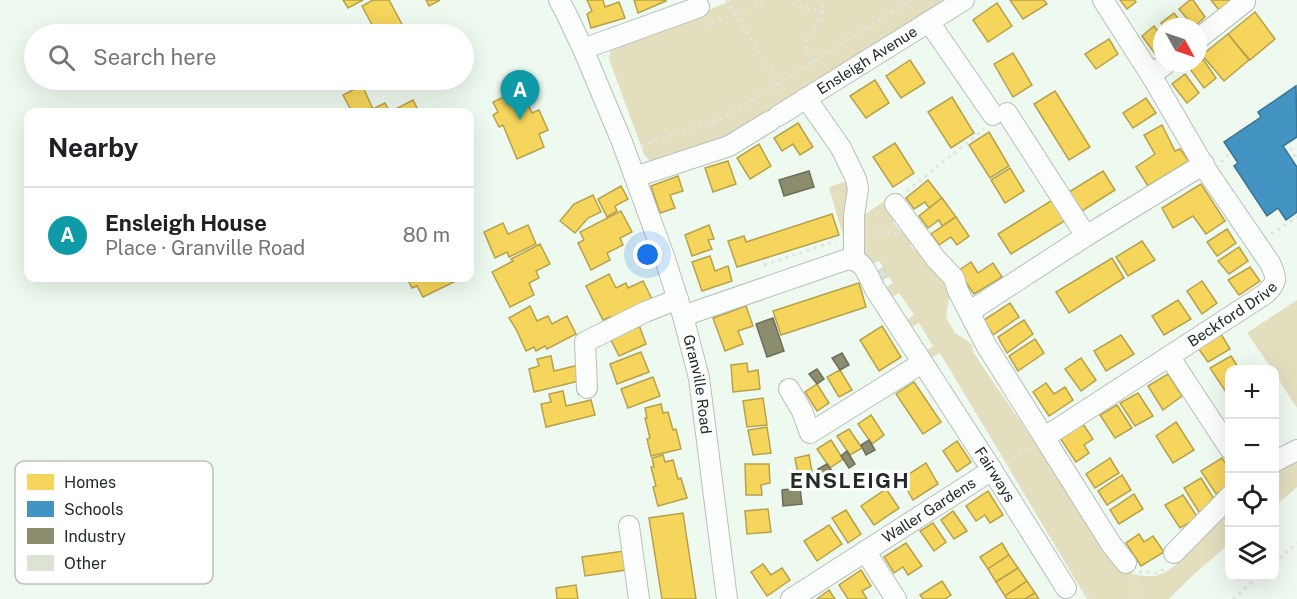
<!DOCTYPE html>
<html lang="en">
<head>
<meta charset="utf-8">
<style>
	:root { --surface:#fff; --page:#f2f2f2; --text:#202124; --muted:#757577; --line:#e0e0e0; --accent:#111827 }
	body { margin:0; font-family:"Public Sans",sans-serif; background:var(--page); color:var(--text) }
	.controls { position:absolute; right:18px; bottom:18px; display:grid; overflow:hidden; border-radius:12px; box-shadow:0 6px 24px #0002 }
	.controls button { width:54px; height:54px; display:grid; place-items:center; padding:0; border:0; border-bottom:2px solid var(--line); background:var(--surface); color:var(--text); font:30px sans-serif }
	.compass { position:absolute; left:1153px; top:18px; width:54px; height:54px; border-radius:50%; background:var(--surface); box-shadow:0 6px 24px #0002; rotate:130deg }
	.you { position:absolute; left:648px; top:255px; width:21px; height:21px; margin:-15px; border:4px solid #fff; border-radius:50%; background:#1a73e8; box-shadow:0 0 0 9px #1a73e833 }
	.badge { display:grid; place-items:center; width:39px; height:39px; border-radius:50%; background:var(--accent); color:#fff; font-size:20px; font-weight:700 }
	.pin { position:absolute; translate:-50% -50px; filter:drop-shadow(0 2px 3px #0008) }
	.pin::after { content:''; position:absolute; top:32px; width:21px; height:18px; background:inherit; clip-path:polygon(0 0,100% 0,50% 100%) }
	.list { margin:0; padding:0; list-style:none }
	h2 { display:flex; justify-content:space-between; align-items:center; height:78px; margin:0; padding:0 24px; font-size:26px }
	h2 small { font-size:20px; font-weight:400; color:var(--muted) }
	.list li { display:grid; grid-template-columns:39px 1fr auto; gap:18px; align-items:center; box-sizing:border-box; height:96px; padding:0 24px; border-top:2px solid var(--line) }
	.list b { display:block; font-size:22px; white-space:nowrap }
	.list p { margin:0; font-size:20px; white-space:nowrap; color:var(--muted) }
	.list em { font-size:20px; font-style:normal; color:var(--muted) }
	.icon { flex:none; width:33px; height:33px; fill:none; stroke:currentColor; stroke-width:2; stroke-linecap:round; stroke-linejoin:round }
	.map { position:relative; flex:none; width:1297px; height:599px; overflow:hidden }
	.search { position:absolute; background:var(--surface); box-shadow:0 6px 24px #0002; left:24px; top:24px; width:450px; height:66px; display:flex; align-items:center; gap:15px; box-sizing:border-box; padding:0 21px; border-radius:33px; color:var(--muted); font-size:22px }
	.panel { position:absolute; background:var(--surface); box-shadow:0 6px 24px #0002; left:24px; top:108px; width:450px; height:174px; border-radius:12px }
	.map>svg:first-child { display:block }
</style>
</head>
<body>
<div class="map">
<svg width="1297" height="599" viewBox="0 0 1297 599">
	<rect width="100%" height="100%" fill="#eef9ef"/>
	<g fill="#e3debe">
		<path d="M730 0H949L728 139 653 161 649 160 644 154 609 59C610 50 612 47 620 42L724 4Z"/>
		<path d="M847 181 852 198 847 234 843 236 829 187Z"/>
		<path d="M887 199 899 215 898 218 893 222 900 231 907 226 913 233 911 246 945 280 950 292 946 317 955 333 972 344 973 352 1106 548 1125 571 1137 575 1145 576H1155L1164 573 1177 564 1219 520 1229 504V544L1192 576 1169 599H1087L940 353 929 359 924 352 933 346 919 323 910 328 905 321 914 315 899 293 890 299 884 289 893 283 879 261 869 266 864 255 860 218Z"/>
		<path d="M1297 300V408L1275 374 1274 370 1272 369 1247 333Z"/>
		<path d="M1297 456V487L1275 506 1274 469Z"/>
	</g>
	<g fill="#f6d55c" stroke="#b6a24b" stroke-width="1.5">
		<path d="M343 0H363L348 8Z"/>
		<path d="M373 0H389L404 28 397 32 398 34H377L362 6Z"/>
		<path d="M426 0H440L429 6Z"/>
		<path d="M587 0H603L605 7 619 2 625 18 591 28 587 14 592 11Z"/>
		<path d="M634 0H666V1L638 13Z"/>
		<path d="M1010 0H1044L1047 4 1023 19Z"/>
		<path d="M1120 0H1134L1136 2 1127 9Z"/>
		<path d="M1190 0H1193L1205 17 1194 27 1179 9Z"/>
		<path d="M1211 0H1232L1219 10Z"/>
		<path d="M997 3 1012 26 988 42 973 20Z"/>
		<path d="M1255 12 1275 39 1250 60 1228 34Z"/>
		<path d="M1174 13 1184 27H1164L1161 23Z"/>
		<path d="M1154 26 1162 37V50L1156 55 1142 36Z"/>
		<path d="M1228 34 1249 60 1224 81 1202 55Z"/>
		<path d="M1109 39 1118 54 1096 69 1085 54Z"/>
		<path d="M1013 53 1032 85 1013 97 994 64Z"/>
		<path d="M1203 59 1216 78 1204 88 1190 69Z"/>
		<path d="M910 60 925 83 901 98 886 76Z"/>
		<path d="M1185 74 1199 93 1187 103 1172 84Z"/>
		<path d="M875 80 889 103 866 118 850 96Z"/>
		<path d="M362 85 373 109 385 103 390 112 413 100 419 112H352L343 95Z"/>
		<path d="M521 89 532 113 539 110 548 130 539 134 544 147 517 159 503 125 499 127 493 115 498 112 493 102Z"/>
		<path d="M1055 91 1090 147 1069 160 1034 104Z"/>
		<path d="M952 97 974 133 951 148 928 112Z"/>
		<path d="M1146 98 1156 113 1133 128 1123 113Z"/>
		<path d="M798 123 813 147 800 155 793 144 782 151 774 138Z"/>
		<path d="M1162 125 1175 151 1180 149 1189 161 1148 186 1136 167 1155 154 1144 135Z"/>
		<path d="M989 132 1009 166 990 178 969 145Z"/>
		<path d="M895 143 914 173 893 187 873 157Z"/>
		<path d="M759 144 771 166 750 179 737 158Z"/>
		<path d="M728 161 736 184 713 192 705 168Z"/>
		<path d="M1010 168 1024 191 1005 203 991 180Z"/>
		<path d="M1103 171 1115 190 1082 211 1069 192Z"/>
		<path d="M678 176 683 191 670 195 675 208 660 213 651 186Z"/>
		<path d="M928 180 942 198 929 208 925 202 914 209 906 198Z"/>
		<path d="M1201 184 1225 221 1206 234 1193 216 1173 228 1162 208Z"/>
		<path d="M621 186 628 199 615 206 617 211 607 217 598 199Z"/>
		<path d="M593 195 601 212 588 218 575 233 560 221 574 204Z"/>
		<path d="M942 198 956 217 942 226 939 220 928 228 919 216Z"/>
		<path d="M1054 199 1066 220 1011 254 998 234Z"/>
		<path d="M621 211 632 232 620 238 623 245 607 253 610 260 591 270 578 243 584 240 580 232Z"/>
		<path d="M832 214 839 235 737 267 728 241 744 236 746 242Z"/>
		<path d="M956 217 969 236 957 245 951 237 939 245 931 234Z"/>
		<path d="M503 223 508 234 528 225 536 244 509 257 507 252 495 258 484 232Z"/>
		<path d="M709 225 714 239 708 240 712 249 692 256 685 235Z"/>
		<path d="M1227 229 1236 243 1217 256 1207 242Z"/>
		<path d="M1142 241 1155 260 1128 276 1116 257Z"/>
		<path d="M540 244 550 264 536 271 539 278 529 283 534 295 510 307 492 272 513 261 511 259Z"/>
		<path d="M1239 247 1248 261 1229 274 1218 261Z"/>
		<path d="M710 256 715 271 728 266 732 281 702 291 692 262Z"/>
		<path d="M1112 258 1124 278 1069 313 1056 292Z"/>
		<path d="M971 262 978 273 993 263 1002 277 974 294 958 271Z"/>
		<path d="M1250 267 1260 281 1239 295 1228 280Z"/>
		<path d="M609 274 616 288 626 283 628 288 643 281 654 303 612 321 610 317 603 320 586 286Z"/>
		<path d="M407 278H460V279L423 297 417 286 412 288Z"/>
		<path d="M1202 281 1217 303 1202 314 1187 291Z"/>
		<path d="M859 283 866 307 781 335 773 311Z"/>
		<path d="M1178 300 1191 319 1164 335 1152 316Z"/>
		<path d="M1010 303 1019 317 993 335 984 320Z"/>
		<path d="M530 306 537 321 548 316 552 324 567 316 576 334 547 349 545 346 536 351 534 347 526 351 516 329 509 318Z"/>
		<path d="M746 306 753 326 738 331 743 344 725 351 713 318Z"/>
		<path d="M1024 320 1033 334 1007 353 998 337Z"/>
		<path d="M638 322 646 344 619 356 608 334Z"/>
		<path d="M882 326 901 357 879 371 860 340Z"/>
		<path d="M1221 334 1230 349 1208 362 1198 348Z"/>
		<path d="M1121 335 1134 354 1106 371 1094 351Z"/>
		<path d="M1035 339 1044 353 1018 371 1009 356Z"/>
		<path d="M641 352 649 372 617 384 610 364Z"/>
		<path d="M551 356 554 371 579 365 583 380 534 392 529 369 539 366 537 359Z"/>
		<path d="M1231 356 1240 370H1230V398L1210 368Z"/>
		<path d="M1081 358 1096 380 1081 391 1065 369Z"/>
		<path d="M747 363 748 372 758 370 760 389 733 392 731 365Z"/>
		<path d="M840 370 852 390 839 397 827 377Z"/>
		<path d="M1168 374 1182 396 1163 410 1148 386Z"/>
		<path d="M653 377 660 396 628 408 621 389Z"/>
		<path d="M914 382 941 422 923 434 896 394Z"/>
		<path d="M1046 383 1054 394 1065 387 1073 400 1049 416 1033 392Z"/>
		<path d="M817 384 829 403 817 411 805 392Z"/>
		<path d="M563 391 566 406 591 400 595 415 546 427 541 404 551 402 549 394Z"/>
		<path d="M1138 393 1153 416 1135 426 1120 403Z"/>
		<path d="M763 398 767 425 747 427 743 401Z"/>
		<path d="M661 404 663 413 668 412 673 430 676 429 681 449 651 456 647 439 650 438 645 418H647L645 408Z"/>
		<path d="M1117 405 1132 428 1115 438 1100 415Z"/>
		<path d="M871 415 884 435 872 444 858 424Z"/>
		<path d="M1176 422 1194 450 1173 463 1156 436Z"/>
		<path d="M1083 424 1093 439 1084 445 1089 453 1076 462 1060 438Z"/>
		<path d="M767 427 771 453 753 455 748 430Z"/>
		<path d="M849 429 862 448 850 455 837 436Z"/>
		<path d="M831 440 843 459 830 468 817 449Z"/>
		<path d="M957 441 971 462 957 472 943 451Z"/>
		<path d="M663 455 665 462 673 460 678 479 681 478 687 498 658 506 653 487 656 486 651 467H654L652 458Z"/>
		<path d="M809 455 813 477 799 480 795 458Z"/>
		<path d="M1110 458 1119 473 1095 488 1086 474Z"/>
		<path d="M1222 458 1230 470V485L1216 494 1201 471Z"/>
		<path d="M926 463 938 484 913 500 901 479Z"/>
		<path d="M745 464H769L770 483 761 485 762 495H746Z"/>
		<path d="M1122 475 1131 490 1107 505 1098 491Z"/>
		<path d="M1201 478 1216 502 1199 512 1184 488Z"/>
		<path d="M886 489 899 508 874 525 861 506Z"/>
		<path d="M988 491 1003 515 990 523 985 515 976 521 966 506Z"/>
		<path d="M1134 494 1143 509 1119 524 1110 510Z"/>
		<path d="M1183 495 1198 518 1180 528 1165 505Z"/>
		<path d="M768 509 771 532 747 534 745 511Z"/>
		<path d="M846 510 861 534 848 543 832 518Z"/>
		<path d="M953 511 967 531 954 539 941 520Z"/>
		<path d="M683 513 696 599H662L649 518Z"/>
		<path d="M933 523 946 542 934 551 920 531Z"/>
		<path d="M829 525 842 544 817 561 804 541Z"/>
		<path d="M1139 534 1144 542 1153 536 1164 552 1141 566 1126 543Z"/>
		<path d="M906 543 922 566 908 575 903 567 894 573 884 557Z"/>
		<path d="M1002 543 1009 555 988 569 980 557Z"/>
		<path d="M631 550 633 569 585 576 582 557Z"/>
		<path d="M1009 555 1018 568 996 582 988 569Z"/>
		<path d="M763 564 771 575 782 568 790 580 767 596 751 572Z"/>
		<path d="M1018 568 1027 581 1005 596 996 582Z"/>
		<path d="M861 570 871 586 862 591 867 599H848L839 585Z"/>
		<path d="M942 581 951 595 945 599H923L920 595Z"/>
		<path d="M1027 581 1035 593 1025 599H1007L1005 596Z"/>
		<path d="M576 585 578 599H557L556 588Z"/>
		<path d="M829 590 835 599H817Z"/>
		<path d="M1035 593 1039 599H1025Z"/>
	</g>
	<path fill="#4393c3" stroke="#397493" stroke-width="1.5" d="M1296 86 1297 137 1283 146 1297 167V212L1286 220 1278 208 1267 216 1234 166 1238 163 1224 142 1261 117 1258 112Z"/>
	<g fill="#8c8c6e" stroke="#6c6f58" stroke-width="1.5">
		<path d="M809 171 814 187 784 196 779 180Z"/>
		<path d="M773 318 784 351 767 357 756 324Z"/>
		<path d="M842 353 849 365 840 370 832 358Z"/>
		<path d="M817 369 824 379 817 384 809 374Z"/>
		<path d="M869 440 875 450 866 455 861 445Z"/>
		<path d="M847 451 855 464 849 468 841 456Z"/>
		<path d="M827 464 837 478 829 483 818 469Z"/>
		<path d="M800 488 802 504 783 506 782 490Z"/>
	</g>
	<path fill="#dbe3d4" stroke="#d1d7cd" stroke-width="1.5" d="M883 268 888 276 881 280 876 272Z"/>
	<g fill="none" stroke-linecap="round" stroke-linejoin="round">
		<g stroke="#b7c1b8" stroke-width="22">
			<g id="minor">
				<path id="s1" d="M559 0 566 13 583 49 622 142 665 259 683 316 699 378 727 599"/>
				<path d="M929 22 993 115"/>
				<path d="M1198 39 1245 2"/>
				<path d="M583 49 699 7"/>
				<path d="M1151 75 1167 63"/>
				<path d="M806 98 841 148 856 179 858 189 854 215V259"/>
				<path d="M1007 113 1086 236"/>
				<path id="s2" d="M778 116 964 0"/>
				<path d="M635 177 729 146 770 121"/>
				<path d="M895 204 936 259 954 278 958 291 986 345 1111 544 1126 563"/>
				<path d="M969 312 1086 236 1204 164"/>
				<path id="s3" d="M683 316 845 260C864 257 867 275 875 289L992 470 1066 588"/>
				<path d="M1169 356 1230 449"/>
				<path d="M587 388 585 342 645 312 678 299"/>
				<path d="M789 389 802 411 810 433 922 363"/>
				<path id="s4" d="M1045 437 1265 294C1278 283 1277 277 1270 263L1207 171 1151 75 1103 0"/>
				<path d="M1274 462 1297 450"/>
				<path d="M629 526 639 599"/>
				<path d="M865 551 896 599"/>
				<path d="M1174 553 1230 496"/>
				<path id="s5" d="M791 599 992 470"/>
			</g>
		</g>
		<g stroke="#e0e5e1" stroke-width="3" stroke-dasharray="3 4.5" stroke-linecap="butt">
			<path d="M726 0 785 92"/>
			<path d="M792 4 822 12H828"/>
			<path d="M705 25 756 6 766 0"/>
			<path d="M813 62C799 46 809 38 817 23 821 16 822 8 824 0"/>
			<path d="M641 146 691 128 711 123 725 117 911 0"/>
			<path d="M1290 148 1297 159"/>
			<path d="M1221 162 1231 152"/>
			<path d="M907 191 984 129"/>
			<path d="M872 232 879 231 897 235"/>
			<path d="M1271 234 1297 217"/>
			<path d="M764 265 836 241"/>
			<path d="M1007 463 1031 446"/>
			<path d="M1274 563 1297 543"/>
			<path d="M1139 572 1156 573 1167 568"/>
			<path d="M1135 577 1137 599"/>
			<path d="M1083 588 1090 599"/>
			<path d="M1233 599 1259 576"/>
		</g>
		<use href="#minor" stroke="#fcfefd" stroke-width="20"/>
	</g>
	<g text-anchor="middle" stroke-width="6" stroke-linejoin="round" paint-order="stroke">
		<g font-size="15" fill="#222c23" stroke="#fff">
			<text dy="5" stroke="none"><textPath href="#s2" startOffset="105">Ensleigh Avenue</textPath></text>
			<text dy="5" stroke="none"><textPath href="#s4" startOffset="224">Beckford Drive</textPath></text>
			<text dy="5" stroke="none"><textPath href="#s1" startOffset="410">Granville Road</textPath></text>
			<text dy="5" stroke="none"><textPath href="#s3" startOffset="438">Fairways</textPath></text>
			<text dy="5" stroke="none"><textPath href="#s5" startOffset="164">Waller Gardens</textPath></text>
		</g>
		<g font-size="21" font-weight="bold" letter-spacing="1.5" fill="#222c23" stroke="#fff">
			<text x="850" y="488">ENSLEIGH</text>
		</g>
	</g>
	<rect x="15" y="461" width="198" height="123" rx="9" fill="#fff" stroke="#bdc0bd" stroke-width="1.5"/>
	<rect x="27" y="474" width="27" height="16" fill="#f6d55c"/>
	<rect x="27" y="501" width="27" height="16" fill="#4393c3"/>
	<rect x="27" y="528" width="27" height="16" fill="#8c8c6e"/>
	<rect x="27" y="555" width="27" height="16" fill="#dbe3d4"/>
	<g font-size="16" fill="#222c23">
		<text x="64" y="488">Homes</text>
		<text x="64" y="515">Schools</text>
		<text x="64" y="542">Industry</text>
		<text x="64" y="569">Other</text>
	</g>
</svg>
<div class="controls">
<button>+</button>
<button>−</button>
<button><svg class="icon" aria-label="locate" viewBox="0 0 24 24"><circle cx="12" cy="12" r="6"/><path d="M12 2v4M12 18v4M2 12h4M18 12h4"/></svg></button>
<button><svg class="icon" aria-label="layers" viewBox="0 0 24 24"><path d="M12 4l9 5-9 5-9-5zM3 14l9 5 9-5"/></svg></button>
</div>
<svg class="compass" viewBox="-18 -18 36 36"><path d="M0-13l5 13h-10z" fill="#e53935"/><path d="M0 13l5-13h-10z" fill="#757577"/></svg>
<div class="you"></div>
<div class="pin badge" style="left:520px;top:120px;background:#0f9aa8">A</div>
<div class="search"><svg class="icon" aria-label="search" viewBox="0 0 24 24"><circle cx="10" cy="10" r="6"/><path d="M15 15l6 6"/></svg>Search here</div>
<section class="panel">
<h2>Nearby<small></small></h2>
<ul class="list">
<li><span class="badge" style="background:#0f9aa8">A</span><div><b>Ensleigh House</b><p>Place · Granville Road</p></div><em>80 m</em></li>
</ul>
</section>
</div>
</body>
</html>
